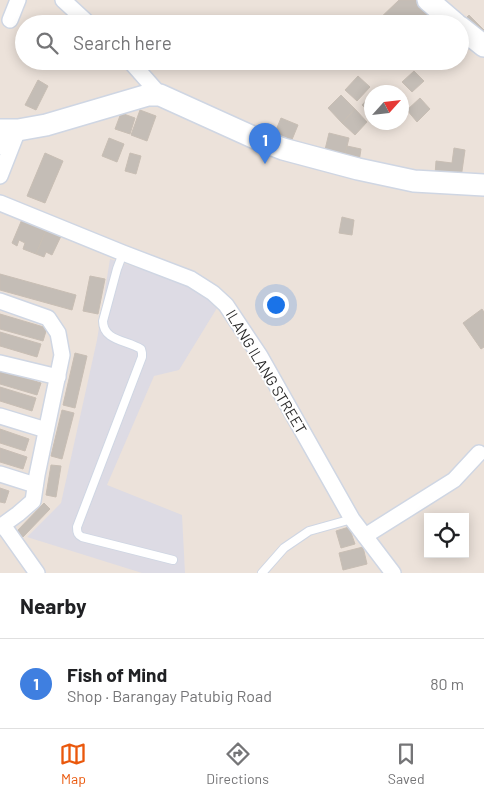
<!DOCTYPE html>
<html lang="en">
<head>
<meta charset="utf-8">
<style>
	:root { --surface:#fff; --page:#f2f2f2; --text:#202124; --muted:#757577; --line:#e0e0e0; --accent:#ea580c }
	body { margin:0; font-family:Barlow,sans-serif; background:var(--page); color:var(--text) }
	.controls { position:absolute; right:15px; bottom:15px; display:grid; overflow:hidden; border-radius:0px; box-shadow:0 2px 12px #0003 }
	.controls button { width:45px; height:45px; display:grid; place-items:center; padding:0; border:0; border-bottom:1px solid var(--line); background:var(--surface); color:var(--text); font:25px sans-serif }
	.compass { position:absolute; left:364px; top:85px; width:45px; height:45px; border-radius:50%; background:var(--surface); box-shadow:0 2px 12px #0003; rotate:63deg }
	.you { position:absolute; left:275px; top:304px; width:18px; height:18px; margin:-12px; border:4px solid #fff; border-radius:50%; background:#1a73e8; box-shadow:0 0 0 8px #1a73e833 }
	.badge { display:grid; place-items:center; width:32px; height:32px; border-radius:50%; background:var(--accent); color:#fff; font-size:16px; font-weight:700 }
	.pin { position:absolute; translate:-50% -41px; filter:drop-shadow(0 1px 2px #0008) }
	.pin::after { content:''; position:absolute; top:26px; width:18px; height:15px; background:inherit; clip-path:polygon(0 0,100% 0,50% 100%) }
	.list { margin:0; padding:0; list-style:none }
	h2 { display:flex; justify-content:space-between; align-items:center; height:65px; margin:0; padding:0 20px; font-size:21px }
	h2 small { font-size:16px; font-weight:400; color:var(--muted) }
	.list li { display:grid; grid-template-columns:32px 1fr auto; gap:15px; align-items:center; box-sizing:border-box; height:90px; padding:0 20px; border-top:1px solid var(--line) }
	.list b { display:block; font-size:19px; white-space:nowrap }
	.list p { margin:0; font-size:16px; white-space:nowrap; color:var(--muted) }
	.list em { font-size:16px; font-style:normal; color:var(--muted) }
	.icon { flex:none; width:28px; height:28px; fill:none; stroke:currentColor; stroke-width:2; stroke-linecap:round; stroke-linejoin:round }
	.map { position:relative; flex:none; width:484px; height:573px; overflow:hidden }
	.search { position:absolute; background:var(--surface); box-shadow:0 2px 12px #0003; left:15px; right:15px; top:15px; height:55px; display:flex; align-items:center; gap:12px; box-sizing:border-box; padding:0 18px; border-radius:28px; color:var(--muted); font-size:19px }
	.sheet { height:155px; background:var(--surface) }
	nav { display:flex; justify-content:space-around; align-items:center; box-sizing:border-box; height:70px; border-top:1px solid var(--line); background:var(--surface); font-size:14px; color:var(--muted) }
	nav a { display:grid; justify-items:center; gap:2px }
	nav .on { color:var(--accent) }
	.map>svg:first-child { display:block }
</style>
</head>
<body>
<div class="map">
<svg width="484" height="573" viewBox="0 0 484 573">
	<rect width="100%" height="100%" fill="#ece2da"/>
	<path fill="#dddbe4" d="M110 259 193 286 217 308 179 370 154 376 107 485 182 515 185 573H142L27 537 61 503 97 340Z"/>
	<g fill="#c4bdb6" stroke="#c8beb4">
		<path d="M399 0H416L444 24H374Z"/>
		<path d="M469 15 484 30V39L462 22Z"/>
		<path d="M438 61H448L443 67Z"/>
		<path d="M414 71 424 81 412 92 402 82Z"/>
		<path d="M358 76 370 87 357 101 345 90Z"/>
		<path d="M38 80 48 86 36 110 25 105Z"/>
		<path d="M372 94V114L362 105Z"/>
		<path d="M341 95 355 109 342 123 328 108Z"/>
		<path d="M420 98 430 109 417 122 407 110Z"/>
		<path d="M355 109 367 122 355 135 342 123Z"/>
		<path d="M140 110 156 116 147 141 131 135Z"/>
		<path d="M121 113 135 118 130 134 115 129Z"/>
		<path d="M281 118 298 125 291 142 274 135Z"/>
		<path d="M329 133 349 138 344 159 324 154Z"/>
		<path d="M109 138 124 144 117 162 102 156Z"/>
		<path d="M347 146 361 149 359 162 344 159Z"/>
		<path d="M454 148 465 150 461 178 435 175 436 161 452 163Z"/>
		<path d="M45 153 63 161 45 203 27 196Z"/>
		<path d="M130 153 141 156 136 174 125 171Z"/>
		<path d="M23 217 47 228 36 254 23 249 25 243 19 240 17 246 12 243Z"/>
		<path d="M342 217 354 220 352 235 339 233Z"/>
		<path d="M47 228 62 234 52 255 46 252 44 257 36 254Z"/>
		<path d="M0 274 76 295 72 310 0 290Z"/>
		<path d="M90 276 105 279 98 314 83 311Z"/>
		<path d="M482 309 484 312V347L481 349 463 323Z"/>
		<path d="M0 314 47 328 43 341 0 329Z"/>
		<path d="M0 332 41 344 37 357 0 346Z"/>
		<path d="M75 353 87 356 75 408 63 405Z"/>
		<path d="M0 370 41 383 37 395 0 384Z"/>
		<path d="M0 387 36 398 32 411 0 401Z"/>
		<path d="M62 410 74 413 62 459 51 456Z"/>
		<path d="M0 429 29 439 25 451 0 443Z"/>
		<path d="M0 448 27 457 23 469 0 462Z"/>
		<path d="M51 465 61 466 56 497 46 495Z"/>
		<path d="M0 488 9 491 5 503 0 502Z"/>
		<path d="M44 503 50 509 23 537 17 531Z"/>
		<path d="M349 527 355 544 341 548 336 531Z"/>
		<path d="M363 547 367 564 343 570 339 553Z"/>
	</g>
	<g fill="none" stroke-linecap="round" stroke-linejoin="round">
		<g stroke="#cfd6e3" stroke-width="10">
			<g id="lane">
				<path d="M0 150 2 147 6 131"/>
				<path d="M123 253 117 269 103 321C103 341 127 340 141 349L142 353V357L77 527C77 533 78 535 82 537L173 560"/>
				<path d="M262 573 284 548 309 531 352 519"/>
			</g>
		</g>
		<g stroke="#cfd6e3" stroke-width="18">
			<g id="street">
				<path d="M63 0 89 24"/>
				<path d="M10 20 18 0"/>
				<path d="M130 61 160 95"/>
				<path d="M0 176 18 130"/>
				<path d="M0 203 123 253 191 279 213 293 226 305 260 356 352 519 393 573"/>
				<path d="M0 301 48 318 58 333 62 355 37 475 33 501 18 514 0 527"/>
				<path d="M0 363 58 377"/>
				<path d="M0 416 46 430"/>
				<path d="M0 474 35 485"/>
				<path d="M3 525 37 573"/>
				<path d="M365 536 454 480 479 453"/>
			</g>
		</g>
		<g stroke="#cfd6e3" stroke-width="24">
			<g id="secondary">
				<path d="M428 0 456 24"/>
				<path d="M460 27 484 46"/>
				<path d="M0 130H18L46 125 148 95H160L255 138 283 149 358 169 414 181 484 185"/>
			</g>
		</g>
		<use href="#lane" stroke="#fff" stroke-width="8"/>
		<use href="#street" stroke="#fff" stroke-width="15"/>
		<use href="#secondary" stroke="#fff" stroke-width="21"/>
	</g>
	<g text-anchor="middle" stroke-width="4" stroke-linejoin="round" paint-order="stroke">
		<g font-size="15" fill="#292929" stroke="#fff">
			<text transform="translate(266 372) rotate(59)" y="5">ILANG ILANG STREET</text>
		</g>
	</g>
</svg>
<div class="controls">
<button><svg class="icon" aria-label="locate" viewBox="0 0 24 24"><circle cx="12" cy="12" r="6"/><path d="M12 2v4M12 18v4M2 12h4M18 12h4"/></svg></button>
</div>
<svg class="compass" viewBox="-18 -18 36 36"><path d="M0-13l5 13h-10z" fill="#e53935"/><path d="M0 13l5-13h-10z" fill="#757577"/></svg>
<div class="you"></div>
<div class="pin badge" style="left:265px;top:164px;background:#3f7fe0">1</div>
<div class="search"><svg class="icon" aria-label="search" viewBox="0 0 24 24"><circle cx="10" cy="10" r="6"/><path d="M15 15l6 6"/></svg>Search here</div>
</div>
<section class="sheet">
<h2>Nearby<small></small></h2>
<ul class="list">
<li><span class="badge" style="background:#3f7fe0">1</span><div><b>Fish of Mind</b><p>Shop · Barangay Patubig Road</p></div><em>80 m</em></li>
</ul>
</section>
<nav>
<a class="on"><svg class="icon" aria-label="map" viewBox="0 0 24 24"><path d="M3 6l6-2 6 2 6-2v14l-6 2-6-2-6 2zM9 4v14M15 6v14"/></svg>Map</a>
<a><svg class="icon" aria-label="directions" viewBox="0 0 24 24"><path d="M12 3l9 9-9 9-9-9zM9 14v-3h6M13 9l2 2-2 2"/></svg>Directions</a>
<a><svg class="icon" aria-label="saved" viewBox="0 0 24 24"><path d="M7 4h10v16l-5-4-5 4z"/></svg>Saved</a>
</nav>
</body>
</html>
